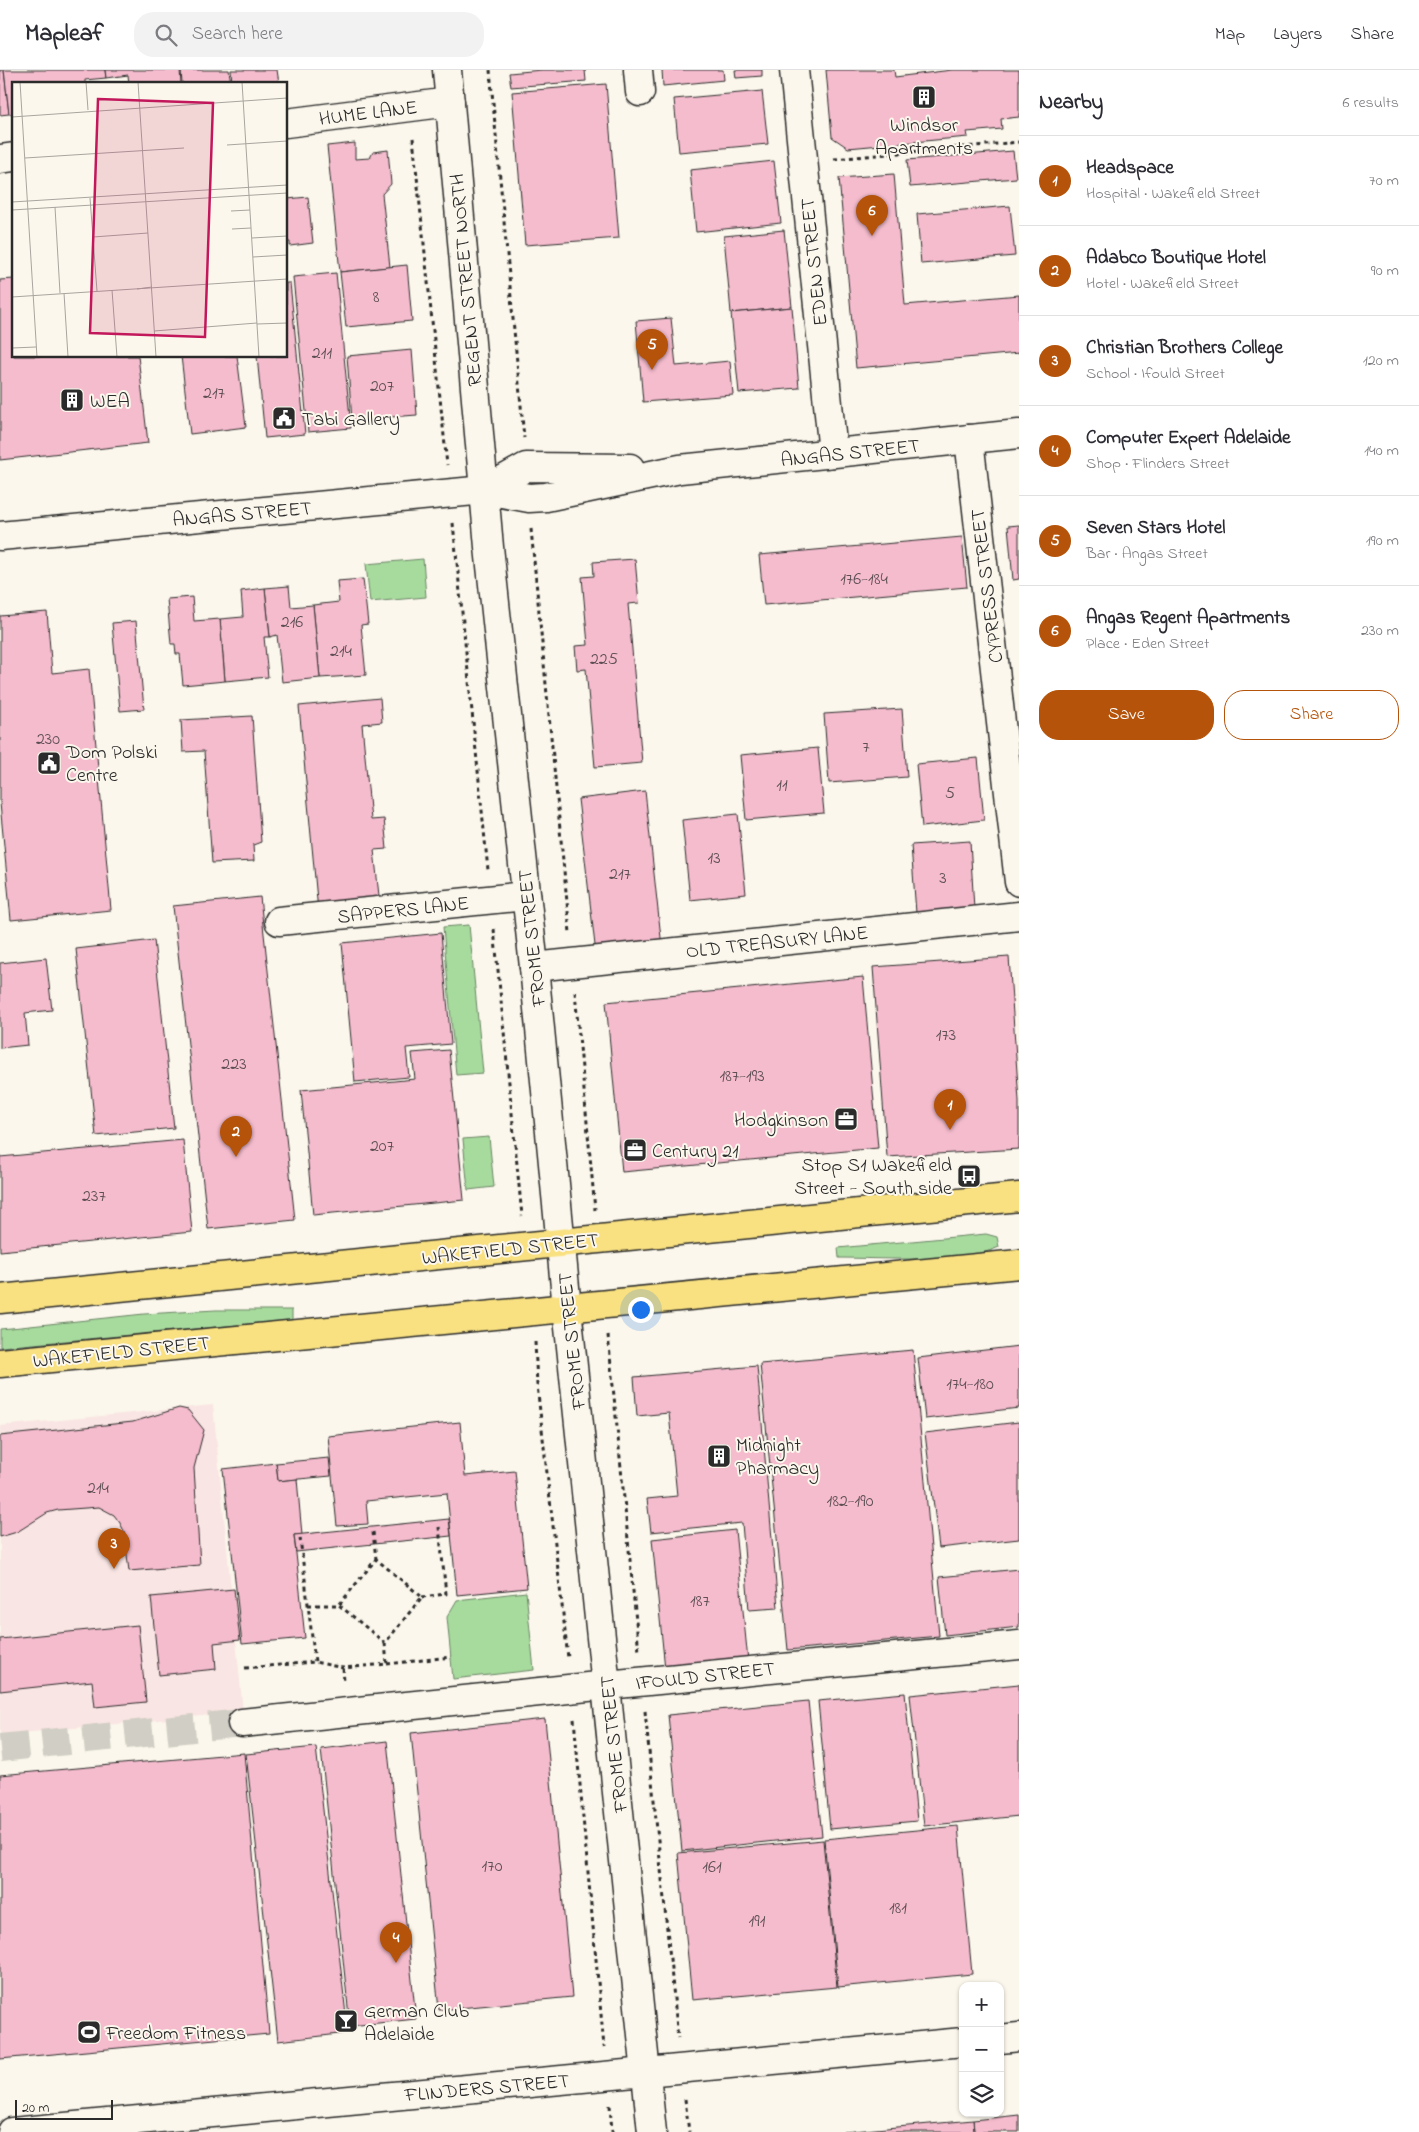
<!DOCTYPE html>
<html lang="en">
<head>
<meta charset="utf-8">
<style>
	:root { --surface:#fff; --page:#f2f2f3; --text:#2b2b33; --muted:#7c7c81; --line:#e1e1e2; --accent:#b45309 }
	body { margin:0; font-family:"Indie Flower",sans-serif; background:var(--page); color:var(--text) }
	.controls { position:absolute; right:15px; bottom:15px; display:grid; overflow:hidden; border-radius:10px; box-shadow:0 1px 4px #0004 }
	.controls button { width:45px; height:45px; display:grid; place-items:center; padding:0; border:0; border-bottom:1px solid var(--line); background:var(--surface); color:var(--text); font:25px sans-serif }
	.scale { position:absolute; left:15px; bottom:12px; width:98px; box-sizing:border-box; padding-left:5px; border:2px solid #2b2b2b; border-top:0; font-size:14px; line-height:18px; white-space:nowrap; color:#2b2b2b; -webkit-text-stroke:4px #fbf7ec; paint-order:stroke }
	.you { position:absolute; left:640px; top:1239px; width:18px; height:18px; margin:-12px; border:4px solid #fff; border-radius:50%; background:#1a73e8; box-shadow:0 0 0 8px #1a73e833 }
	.badge { display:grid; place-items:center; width:32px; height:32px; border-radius:50%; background:var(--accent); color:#fff; font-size:16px; font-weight:700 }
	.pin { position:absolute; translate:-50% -41px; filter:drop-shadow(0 1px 2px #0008) }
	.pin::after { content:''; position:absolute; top:26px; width:18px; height:15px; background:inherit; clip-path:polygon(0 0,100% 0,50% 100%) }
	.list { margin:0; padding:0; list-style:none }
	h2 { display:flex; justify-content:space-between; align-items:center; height:65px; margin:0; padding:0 20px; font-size:21px }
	h2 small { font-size:16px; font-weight:400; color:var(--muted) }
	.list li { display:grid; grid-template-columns:32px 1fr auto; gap:15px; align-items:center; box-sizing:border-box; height:90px; padding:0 20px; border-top:1px solid var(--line) }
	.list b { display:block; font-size:19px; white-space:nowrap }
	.list p { margin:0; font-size:16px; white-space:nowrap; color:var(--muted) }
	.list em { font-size:16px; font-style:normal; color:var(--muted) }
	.actions { display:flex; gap:10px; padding:15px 20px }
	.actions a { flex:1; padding:11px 0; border:1px solid var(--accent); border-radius:20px; text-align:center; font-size:18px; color:var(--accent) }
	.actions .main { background:var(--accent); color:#fff }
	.icon { flex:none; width:28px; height:28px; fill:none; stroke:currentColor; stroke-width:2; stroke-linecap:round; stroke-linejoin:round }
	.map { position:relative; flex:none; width:1019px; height:2062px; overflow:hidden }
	header { display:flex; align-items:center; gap:30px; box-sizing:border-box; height:70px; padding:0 25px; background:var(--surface); border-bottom:1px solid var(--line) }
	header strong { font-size:24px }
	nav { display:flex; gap:28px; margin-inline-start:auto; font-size:18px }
	.search { width:350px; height:45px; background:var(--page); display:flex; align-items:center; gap:12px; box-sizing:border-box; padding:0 18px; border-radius:20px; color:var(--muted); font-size:19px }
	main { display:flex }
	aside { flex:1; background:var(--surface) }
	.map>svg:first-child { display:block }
</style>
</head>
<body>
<header>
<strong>Mapleaf</strong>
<div class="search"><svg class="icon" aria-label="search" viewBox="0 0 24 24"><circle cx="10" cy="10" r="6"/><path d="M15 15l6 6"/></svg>Search here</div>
<nav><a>Map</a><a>Layers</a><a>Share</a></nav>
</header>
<main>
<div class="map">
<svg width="1019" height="2062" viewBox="0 0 1019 2062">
	<rect width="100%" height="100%" fill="#fbf7ec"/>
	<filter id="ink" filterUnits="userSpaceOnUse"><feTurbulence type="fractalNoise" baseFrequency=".02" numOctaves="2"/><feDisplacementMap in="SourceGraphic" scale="10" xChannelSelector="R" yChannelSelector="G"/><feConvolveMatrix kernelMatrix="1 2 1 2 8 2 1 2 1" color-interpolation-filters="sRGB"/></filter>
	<g filter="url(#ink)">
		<path fill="#f9e5e3" d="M213 1335 243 1642 0 1665V1356Z"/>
		<g fill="#a7db9d" stroke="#698364">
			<path d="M423 489 426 527 370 532 366 494Z"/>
			<path d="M469 855 483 1003 456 1005 443 857Z"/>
			<path d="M489 1067 494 1117 468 1120 463 1069Z"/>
			<path d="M986 1164 997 1167 999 1177C965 1194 879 1188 839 1188L838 1178Z"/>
			<path d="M216 1240H292V1250L0 1277V1259L11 1258 144 1244Z"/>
			<path d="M526 1522 534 1600 453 1609 447 1547 457 1530Z"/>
		</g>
		<g fill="#f5bcce" stroke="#2b2b2b">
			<path d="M0 0H4L9 44 0 45Z"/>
			<path d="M4 0H105L106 8 85 10V14H14V44H9Z"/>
			<path d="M105 0H180L181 14H129L128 5 106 8Z"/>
			<path d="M181 0H229L231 14H182Z"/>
			<path d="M231 0H277L279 13 232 14Z"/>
			<path d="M542 0H585L586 11 511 17 509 3Z"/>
			<path d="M662 0H723L724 10 663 16Z"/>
			<path d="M735 0H762V6L736 8Z"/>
			<path d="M826 0H894L895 7 952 0H1019V47L1001 49 1002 59 967 62 968 67 848 78 832 67Z"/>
			<path d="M606 14 619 168 525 175 512 22Z"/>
			<path d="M762 21 768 74 679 82 674 29Z"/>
			<path d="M355 73V89L370 88 373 82 388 80 391 114 382 124 390 197 340 202 327 76Z"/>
			<path d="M1013 81 1016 108 910 117 907 90Z"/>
			<path d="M774 91 781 153 696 162 690 100Z"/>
			<path d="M894 104 905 235 1019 225V283L856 298 839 108Z"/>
			<path d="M286 125 287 129 308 127 313 173 290 176V172H286Z"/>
			<path d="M1010 136 1015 186 921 194 917 144Z"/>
			<path d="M784 160 792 237 731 243 724 166Z"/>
			<path d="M407 195 412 251 346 257 340 202Z"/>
			<path d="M336 203 351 358 308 362 293 207Z"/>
			<path d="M14 209V286H138L148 373 0 390V210Z"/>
			<path d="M286 213H290L305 364 265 368 257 286H286Z"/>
			<path d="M792 237 799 318 739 323 731 243Z"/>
			<path d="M671 248 676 296 730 291 733 325 643 332 636 251Z"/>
			<path d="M412 280 417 345 352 350 347 286Z"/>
			<path d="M181 286H237L246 357 190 364Z"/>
			<path d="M1019 455V509L1013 510 1008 456Z"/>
			<path d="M962 467 967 517 764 535 759 485Z"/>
			<path d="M635 489 639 533 628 534 642 693 595 697 586 599 577 600 575 576 588 575 582 507 594 506 593 492Z"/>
			<path d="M363 509 368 554 361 555 366 605 320 608 313 535 339 532 337 511Z"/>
			<path d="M289 516 291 537 313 535 320 608 282 612 277 565 270 567 265 518Z"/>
			<path d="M265 518 270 567H264L268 607 225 611 220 549 243 547 241 521Z"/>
			<path d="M192 527 194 551 220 549 225 611 183 615 180 584H176L175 574H171L167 529Z"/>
			<path d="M47 542 52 603 89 599 111 840 11 850 0 733V546Z"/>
			<path d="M136 551 144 639 120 641 112 553Z"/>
			<path d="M380 628 382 652 362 654 371 750 384 749 387 779 374 780 380 835 318 841 299 636Z"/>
			<path d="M902 639 907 707 829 713 824 644Z"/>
			<path d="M252 646 261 772 253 775 254 791 212 793 204 681 183 682 181 650Z"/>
			<path d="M818 678 824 743 746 750 740 685Z"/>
			<path d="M978 688 984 750 922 757 916 694Z"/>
			<path d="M645 721 662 877 596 884 578 729Z"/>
			<path d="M738 744 746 824 690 830 682 750Z"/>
			<path d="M970 771 974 839 916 843 911 775Z"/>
			<path d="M260 827 295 1150 208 1159 173 836Z"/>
			<path d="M441 863 451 974 406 978 409 1007 355 1012 342 873Z"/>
			<path d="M154 870 174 1058 96 1066 76 879Z"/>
			<path d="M1009 887 1019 1031V1079L887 1087 873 897Z"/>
			<path d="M46 888 52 940 25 943 28 975 0 978V893Z"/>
			<path d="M863 907 878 1078 622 1102 606 932Z"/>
			<path d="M449 980 464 1130 313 1145 301 1020 415 1009 412 983Z"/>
			<path d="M183 1070 192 1162 0 1181V1087Z"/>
			<path d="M1019 1276V1338L925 1349 918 1288Z"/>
			<path d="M913 1280 939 1566 788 1580 760 1294Z"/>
			<path d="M757 1296 778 1538 749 1540 742 1453 651 1462 647 1429 677 1426 669 1343 637 1346 634 1307Z"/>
			<path d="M179 1338 188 1340 204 1360 194 1398 200 1495 129 1501 124 1461 120 1453 114 1445 99 1437 58 1440 47 1443 17 1462 0 1467V1366L133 1352Z"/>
			<path d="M460 1352 465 1406 515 1401 527 1518 457 1525 447 1423 366 1431 368 1454 337 1456 328 1366Z"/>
			<path d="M1019 1352V1469L939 1478 925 1363Z"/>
			<path d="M329 1388 331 1406 278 1411 276 1393Z"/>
			<path d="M276 1393 278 1411 297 1409 302 1465H294L305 1568 242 1574 223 1399Z"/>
			<path d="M449 1449 451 1466 296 1482 294 1465Z"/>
			<path d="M735 1460 748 1591 665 1599 652 1469Z"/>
			<path d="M1019 1499V1557L945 1565 939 1507Z"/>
			<path d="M234 1519 240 1570 214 1573 216 1599 159 1605 151 1527Z"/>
			<path d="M138 1555 146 1632 95 1637 92 1611 0 1621V1569Z"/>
			<path d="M1019 1614V1746L924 1756 910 1625Z"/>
			<path d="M905 1623 917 1751 830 1759 818 1631Z"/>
			<path d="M808 1631 822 1766 682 1781 668 1645Z"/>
			<path d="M545 1649 572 1927 439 1940 411 1663Z"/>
			<path d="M387 1671 416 1949 350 1956 321 1679Z"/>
			<path d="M316 1677 348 1963 278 1971 246 1684Z"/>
			<path d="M244 1683 269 1964 0 1989V1705Z"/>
			<path d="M958 1756 972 1904 838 1917 824 1769Z"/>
			<path d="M823 1770 837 1917 692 1930 678 1783Z"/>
			<path d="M1019 2045V2062H974L973 2050Z"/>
			<path d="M973 2050 974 2062H843Z"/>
		</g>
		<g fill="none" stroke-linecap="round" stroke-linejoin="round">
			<path stroke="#d1cec5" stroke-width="28" stroke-dasharray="28 14" stroke-linecap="butt" d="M0 1678 242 1653"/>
			<g stroke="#2b2b2b" stroke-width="31">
				<g id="minor">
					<path d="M447 0 489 477 534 897 567 1238 652 2062"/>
					<path d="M638 0 640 22"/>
					<path d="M794 0 833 383"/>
					<path d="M286 53 450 32"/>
					<path d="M0 89 14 87"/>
					<path d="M969 369 1019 812"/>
					<path d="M485 420 526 397 630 398"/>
					<path d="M0 466 485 420 529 428 546 427 680 399 1019 364"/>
					<path d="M279 851 526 826"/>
					<path d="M534 897 1019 846"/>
					<path d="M242 1653 607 1615 1019 1575"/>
					<path d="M1000 1969 1019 1967"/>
					<path d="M12 2062 963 1972"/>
				</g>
			</g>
			<g stroke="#2b2b2b" stroke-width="31">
				<g id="major">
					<path d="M0 1229 1019 1127"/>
					<path d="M0 1293 1019 1194"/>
				</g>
			</g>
			<g stroke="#2b2b2b" stroke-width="3" stroke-dasharray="4 4" stroke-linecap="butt">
				<path d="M490 0 524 368"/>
				<path d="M413 68 447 395"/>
				<path d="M834 89 1019 72"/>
				<path d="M453 453 488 800"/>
				<path d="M531 459 570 863"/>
				<path d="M494 859 522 1146"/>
				<path d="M575 922 595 1140"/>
				<path d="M608 1265 639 1582"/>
				<path d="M535 1272 537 1315 568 1588"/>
				<path d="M373 1462 376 1489"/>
				<path d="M300 1468 315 1592"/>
				<path d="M422 1527 446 1524 439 1457"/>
				<path d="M308 1535H339L376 1489 422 1527 385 1573 339 1535"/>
				<path d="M387 1594 451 1587"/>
				<path d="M245 1598 315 1592 343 1598 387 1594 385 1573"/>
				<path d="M343 1598 344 1612"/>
				<path d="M645 1641 678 1968"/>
				<path d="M574 1649 604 1977"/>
				<path d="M685 2029 689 2062"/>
				<path d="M610 2035 612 2062"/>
			</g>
			<use href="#minor" stroke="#fbf7ec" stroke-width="28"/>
			<use href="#major" stroke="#f9e181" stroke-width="28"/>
		</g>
	</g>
	<defs>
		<g id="building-square" transform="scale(1.25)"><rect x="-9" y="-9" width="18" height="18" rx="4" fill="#2b2b2b" stroke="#fbf7ec"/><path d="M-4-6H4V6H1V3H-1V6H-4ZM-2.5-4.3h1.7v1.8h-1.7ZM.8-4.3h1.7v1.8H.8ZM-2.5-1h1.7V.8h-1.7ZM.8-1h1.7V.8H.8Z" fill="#fff"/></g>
		<g id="civic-square" transform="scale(1.25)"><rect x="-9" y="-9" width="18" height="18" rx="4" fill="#2b2b2b" stroke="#fbf7ec"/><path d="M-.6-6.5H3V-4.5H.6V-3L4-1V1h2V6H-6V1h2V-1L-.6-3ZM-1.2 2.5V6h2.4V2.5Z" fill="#fff"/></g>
		<g id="office-square" transform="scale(1.25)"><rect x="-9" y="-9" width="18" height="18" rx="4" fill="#2b2b2b" stroke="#fbf7ec"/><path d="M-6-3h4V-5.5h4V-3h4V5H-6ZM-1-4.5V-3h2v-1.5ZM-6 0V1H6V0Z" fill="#fff"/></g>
		<g id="bus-square" transform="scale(1.25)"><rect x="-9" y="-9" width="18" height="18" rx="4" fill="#2b2b2b" stroke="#fbf7ec"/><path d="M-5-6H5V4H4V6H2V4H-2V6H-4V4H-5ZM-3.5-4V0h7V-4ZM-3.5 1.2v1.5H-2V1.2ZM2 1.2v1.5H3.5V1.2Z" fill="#fff"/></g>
		<g id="bar-square" transform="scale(1.25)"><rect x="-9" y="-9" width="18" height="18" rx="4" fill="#2b2b2b" stroke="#fbf7ec"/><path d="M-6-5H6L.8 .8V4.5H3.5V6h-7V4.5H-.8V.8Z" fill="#fff"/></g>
		<g id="stadium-square" transform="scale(1.25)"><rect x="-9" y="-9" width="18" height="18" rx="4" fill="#2b2b2b" stroke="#fbf7ec"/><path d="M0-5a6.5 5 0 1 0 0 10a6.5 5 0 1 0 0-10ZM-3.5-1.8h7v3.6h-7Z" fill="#fff"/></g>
	</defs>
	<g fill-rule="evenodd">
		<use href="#building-square" x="924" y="27"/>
		<use href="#building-square" x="72" y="330"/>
		<use href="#civic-square" x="284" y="348"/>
		<use href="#civic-square" x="49" y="693"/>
		<use href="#office-square" x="846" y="1049"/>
		<use href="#office-square" x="635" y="1080"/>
		<use href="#bus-square" x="969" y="1106"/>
		<use href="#building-square" x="719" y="1386"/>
		<use href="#bar-square" x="346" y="1951"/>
		<use href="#stadium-square" x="89" y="1962"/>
	</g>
	<g text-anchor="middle" stroke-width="4" stroke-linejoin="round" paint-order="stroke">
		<g font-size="18" fill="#5e4f54">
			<text x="376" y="232">8</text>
			<text x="322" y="288">211</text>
			<text x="382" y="321">207</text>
			<text x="214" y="328">217</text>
			<text x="864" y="514">176-184</text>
			<text x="292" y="557">216</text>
			<text x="341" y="586">214</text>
			<text x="604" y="594">225</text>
			<text x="48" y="674">230</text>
			<text x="866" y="682">7</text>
			<text x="782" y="720">11</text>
			<text x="950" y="728">5</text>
			<text x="714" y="793">13</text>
			<text x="620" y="809">217</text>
			<text x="943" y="813">3</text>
			<text x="946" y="970">173</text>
			<text x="234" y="999">223</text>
			<text x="742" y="1011">187-193</text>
			<text x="382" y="1081">207</text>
			<text x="94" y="1131">237</text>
			<text x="970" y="1319">174-180</text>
			<text x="98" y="1423">214</text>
			<text x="850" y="1436">182-190</text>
			<text x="700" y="1536">187</text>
			<text x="492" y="1801">170</text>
			<text x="712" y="1802">161</text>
			<text x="898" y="1843">181</text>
			<text x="757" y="1856">191</text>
		</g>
		<g font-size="20" fill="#2b2b2b" stroke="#fbf7ec">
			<text transform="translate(368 42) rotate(-7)" y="7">HUME LANE</text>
			<text transform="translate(813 192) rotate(-96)" y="7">EDEN STREET</text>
			<text transform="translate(465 210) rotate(-95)" y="7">REGENT STREET NORTH</text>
			<text transform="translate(850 382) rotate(-6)" y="7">ANGAS STREET</text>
			<text transform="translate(242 443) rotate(-5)" y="7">ANGAS STREET</text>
			<text transform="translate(986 516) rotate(-97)" y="7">CYPRESS STREET</text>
			<text transform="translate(403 839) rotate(-6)" y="7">SAPPERS LANE</text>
			<text transform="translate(531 868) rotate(-96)" y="7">FROME STREET</text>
			<text transform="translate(777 871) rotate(-6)" y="7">OLD TREASURY LANE</text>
			<text transform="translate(510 1178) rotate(-6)" y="7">WAKEFIELD STREET</text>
			<text transform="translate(571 1271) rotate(-96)" y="7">FROME STREET</text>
			<text transform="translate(121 1281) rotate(-6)" y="7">WAKEFIELD STREET</text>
			<text transform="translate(705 1605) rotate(-6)" y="7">IFOULD STREET</text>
			<text transform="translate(613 1674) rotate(-96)" y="7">FROME STREET</text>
			<text transform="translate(487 2017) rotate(-5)" y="7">FLINDERS STREET</text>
		</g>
		<g font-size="20" fill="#2b2b2b" stroke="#fbf7ec" text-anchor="start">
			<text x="924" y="61" text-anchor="middle">Windsor<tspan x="924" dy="23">Apartments</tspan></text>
			<text x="90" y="337">WEA</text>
			<text x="302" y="355">Tabi Gallery</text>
			<text x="66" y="688">Dom Polski<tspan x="66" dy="23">Centre</tspan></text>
			<text x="828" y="1056" text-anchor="end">Hodgkinson</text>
			<text x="652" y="1087">Century 21</text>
			<text x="952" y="1101" text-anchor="end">Stop S1 Wakefield<tspan x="952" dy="23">Street - South side</tspan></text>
			<text x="736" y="1381">Midnight<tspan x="736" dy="23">Pharmacy</tspan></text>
			<text x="364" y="1947">German Club<tspan x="364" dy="23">Adelaide</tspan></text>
			<text x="106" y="1969">Freedom Fitness</text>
		</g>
	</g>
	<g transform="translate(12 12)">
		<rect width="275" height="275" fill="#fbf7ec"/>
		<path fill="none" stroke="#a8a59f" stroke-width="1" d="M8 0 25 275M74 0 76 28M126 0 144 275M230 0 247 275M0 35 275 16M215 63 275 59M13 76 172 66M78 116 85 209M0 120 275 103M43 125 48 211M0 128 275 111M219 129 238 128M220 147 239 146M81 155 136 151M240 156 275 154M241 175 275 173M125 207 140 205M100 208 105 275M52 211 56 275M0 215 275 197M245 242 275 241M142 249 245 241M0 266 24 265"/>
		<path fill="#c2185b" fill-opacity="0.15" stroke="#c2185b" stroke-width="2.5" d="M86 17 201 21 193 255 78 251Z"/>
		<rect width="275" height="275" fill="none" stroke="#2b2b2b" stroke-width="2.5"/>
	</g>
</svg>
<div class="controls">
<button>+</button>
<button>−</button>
<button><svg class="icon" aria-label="layers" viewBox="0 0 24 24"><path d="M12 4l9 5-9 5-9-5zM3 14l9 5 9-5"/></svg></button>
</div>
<div class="scale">20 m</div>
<div class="you"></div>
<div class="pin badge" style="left:950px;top:1060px">1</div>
<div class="pin badge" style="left:236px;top:1087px">2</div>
<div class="pin badge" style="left:114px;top:1499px">3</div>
<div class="pin badge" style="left:396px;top:1893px">4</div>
<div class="pin badge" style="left:652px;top:300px">5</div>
<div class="pin badge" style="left:872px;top:166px">6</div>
</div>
<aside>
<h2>Nearby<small>6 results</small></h2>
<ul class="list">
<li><span class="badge">1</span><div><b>Headspace</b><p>Hospital · Wakefield Street</p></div><em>70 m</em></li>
<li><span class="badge">2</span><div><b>Adabco Boutique Hotel</b><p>Hotel · Wakefield Street</p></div><em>90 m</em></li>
<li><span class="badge">3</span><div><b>Christian Brothers College</b><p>School · Ifould Street</p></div><em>120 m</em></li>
<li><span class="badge">4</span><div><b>Computer Expert Adelaide</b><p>Shop · Flinders Street</p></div><em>140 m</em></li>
<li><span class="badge">5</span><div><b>Seven Stars Hotel</b><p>Bar · Angas Street</p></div><em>190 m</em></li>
<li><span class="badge">6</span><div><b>Angas Regent Apartments</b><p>Place · Eden Street</p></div><em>230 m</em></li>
</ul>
<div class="actions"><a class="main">Save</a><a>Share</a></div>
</aside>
</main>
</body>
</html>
